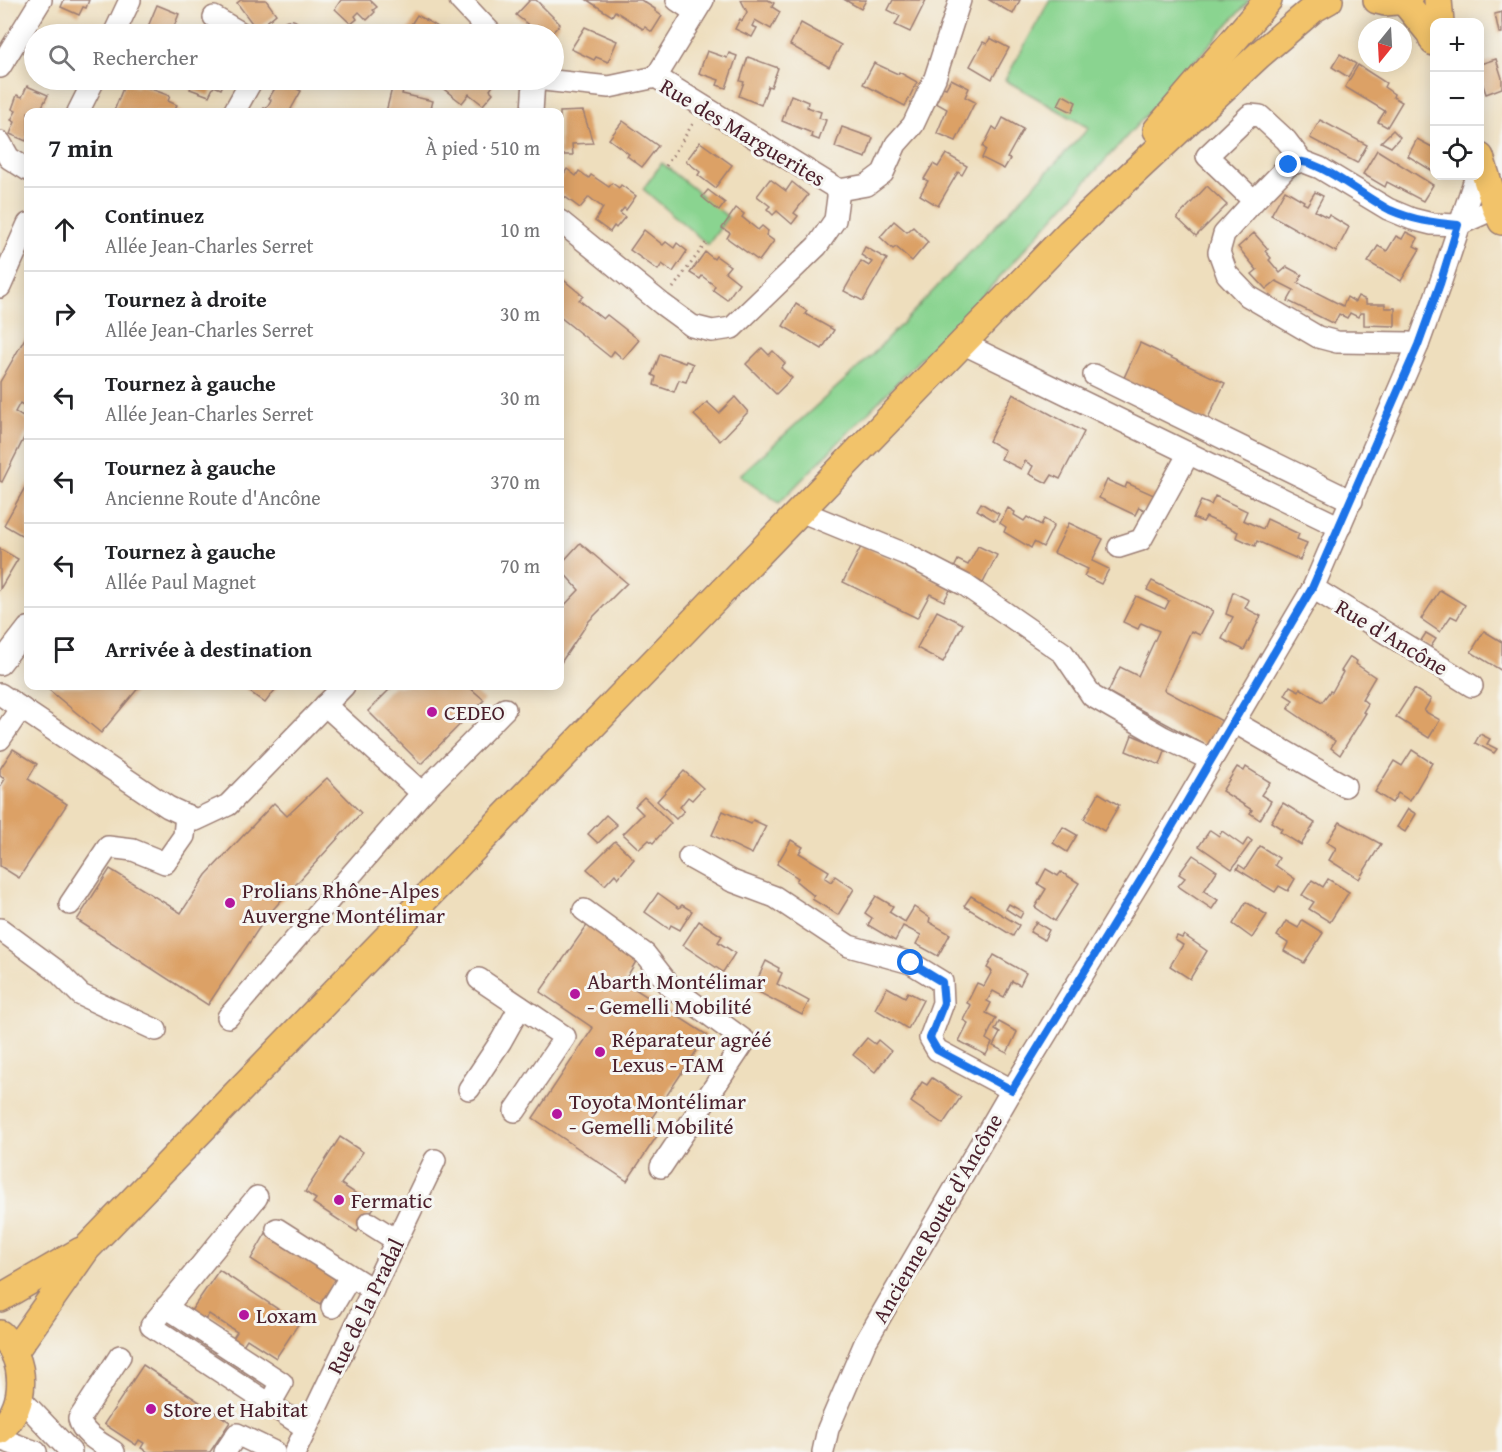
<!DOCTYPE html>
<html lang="fr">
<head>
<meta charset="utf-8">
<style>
	:root { --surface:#fff; --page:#f2f2f2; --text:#202124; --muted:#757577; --line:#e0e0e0 }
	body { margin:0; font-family:"Gentium Book Plus",serif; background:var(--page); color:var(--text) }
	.controls { position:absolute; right:18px; top:18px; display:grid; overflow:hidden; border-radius:12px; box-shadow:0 3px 15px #0003 }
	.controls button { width:54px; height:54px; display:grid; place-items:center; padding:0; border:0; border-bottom:2px solid var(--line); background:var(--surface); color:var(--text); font:30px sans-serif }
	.compass { position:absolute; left:1358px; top:18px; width:54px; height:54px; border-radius:50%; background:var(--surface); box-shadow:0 3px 15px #0003; rotate:198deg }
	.stop { position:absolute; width:18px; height:18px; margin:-14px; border:4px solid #1a73e8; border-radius:50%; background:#fff }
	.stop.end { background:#1a73e8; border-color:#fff; box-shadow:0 2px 6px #0008 }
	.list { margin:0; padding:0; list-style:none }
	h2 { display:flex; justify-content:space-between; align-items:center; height:78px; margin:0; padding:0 24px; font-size:26px }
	h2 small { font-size:20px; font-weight:400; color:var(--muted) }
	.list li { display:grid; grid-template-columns:39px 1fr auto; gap:18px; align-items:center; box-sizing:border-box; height:84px; padding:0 24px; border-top:2px solid var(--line) }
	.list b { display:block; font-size:22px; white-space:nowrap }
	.list p { margin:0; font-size:20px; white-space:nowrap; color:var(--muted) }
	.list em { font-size:20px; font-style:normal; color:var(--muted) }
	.icon { flex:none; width:33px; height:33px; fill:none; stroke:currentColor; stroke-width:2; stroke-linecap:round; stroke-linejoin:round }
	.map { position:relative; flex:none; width:1502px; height:1452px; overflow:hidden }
	.search { position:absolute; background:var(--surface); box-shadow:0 3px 15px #0003; left:24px; top:24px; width:540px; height:66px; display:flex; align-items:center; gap:15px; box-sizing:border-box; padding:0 21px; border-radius:33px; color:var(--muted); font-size:22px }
	.panel { position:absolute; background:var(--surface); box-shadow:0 3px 15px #0003; left:24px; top:108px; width:540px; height:582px; border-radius:12px }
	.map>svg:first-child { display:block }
</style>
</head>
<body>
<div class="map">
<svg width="1502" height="1452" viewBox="0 0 1502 1452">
	<rect width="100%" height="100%" fill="#f6f6f2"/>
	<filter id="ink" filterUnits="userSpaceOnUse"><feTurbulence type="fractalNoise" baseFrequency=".0167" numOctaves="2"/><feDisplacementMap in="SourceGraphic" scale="12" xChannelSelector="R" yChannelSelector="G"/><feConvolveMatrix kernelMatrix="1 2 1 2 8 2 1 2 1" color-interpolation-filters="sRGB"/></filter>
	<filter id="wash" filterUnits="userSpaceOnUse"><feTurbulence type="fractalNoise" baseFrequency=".008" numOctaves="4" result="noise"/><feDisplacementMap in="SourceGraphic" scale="24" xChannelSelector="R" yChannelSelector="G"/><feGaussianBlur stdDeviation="1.35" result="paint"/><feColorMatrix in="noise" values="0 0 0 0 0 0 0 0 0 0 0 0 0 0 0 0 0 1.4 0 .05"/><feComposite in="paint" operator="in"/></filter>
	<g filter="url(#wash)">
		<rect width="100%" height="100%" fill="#eedebd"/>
		<g fill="#8ad490" stroke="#6a7a5e" stroke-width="1.5">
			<path d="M1050 0H1250L986 292 779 503 740 475 869 358 1089 128 1005 80Z"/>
			<path d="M662 163 728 217 708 245 643 189Z"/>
		</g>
		<g id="blocks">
			<g fill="#dca166">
				<path d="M64 0H89L86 8 83 7 79 15 61 7Z"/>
				<path d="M241 0H266L276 14 257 30 237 3Z"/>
				<path d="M341 0H370L377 7 373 10 375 12 367 20 359 12 355 16 357 19 351 24 335 9Z"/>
				<path d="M530 0H536L560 24 551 34H540L516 15Z"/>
				<path d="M587 0H641L655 9V11L662 16 652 32 645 27 643 29 615 11 612 16Z"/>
				<path d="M741 0H768L774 3 772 7 780 12 771 29 755 20 752 26 757 28 752 37 735 29 740 19 742 21 747 12Z"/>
				<path d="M845 0H866L861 9Z"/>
				<path d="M893 0H926L910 32 895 25 900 16 888 10Z"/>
				<path d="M989 0H1020L1013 14Z"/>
				<path d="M157 5 179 14 171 34H145Z"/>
				<path d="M1502 12V33H1499L1495 14Z"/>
				<path d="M417 15 438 27 436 32 440 34H405Z"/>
				<path d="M801 23 841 45 829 67 790 45Z"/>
				<path d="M585 27 617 41 608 62 596 57 594 60 571 49Z"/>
				<path d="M990 38 1009 48 992 79 970 66 983 42 987 44Z"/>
				<path d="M707 51 727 58 729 53 737 56 726 88 717 85 719 80 699 73Z"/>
				<path d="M1340 54 1356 64 1348 77 1332 67Z"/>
				<path d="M748 57 778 68 771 87 768 86 761 105 739 96 744 82 740 81Z"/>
				<path d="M1496 59 1502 78V88L1486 94 1480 76V64Z"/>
				<path d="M874 63 898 74 899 72 917 82 905 106 863 84Z"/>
				<path d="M1358 65 1386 83 1384 87 1394 94 1393 97 1402 102 1387 127 1378 122 1385 111 1345 87Z"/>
				<path d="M951 79 969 88 965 97 975 102 956 141 937 133 947 109 936 103 943 87 946 88Z"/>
				<path d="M194 80 200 81 225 80 221 89 214 86 209 96 190 89Z"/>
				<path d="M280 80 301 91 291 109 293 111 292 112H261L264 108 266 109 271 100 269 98Z"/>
				<path d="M432 80H497L490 90 493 93 483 105 469 94 462 103Z"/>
				<path d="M125 83 137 87 138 84 170 96 168 101 177 105 175 109 183 112H120L114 111Z"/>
				<path d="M393 84 404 86 402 94 433 101 430 112H386Z"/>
				<path d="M27 86 48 95 39 112H28V135L26 141 10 134 15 122 11 120 16 111 12 109 17 95 22 97Z"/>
				<path d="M791 95 808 102 807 107 821 112 819 118 826 120 819 140 811 137 812 133 782 121Z"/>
				<path d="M1063 95 1076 102 1072 112 1058 105Z"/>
				<path d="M583 111 593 143 572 144 573 155H560V112Z"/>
				<path d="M1003 118 1023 129 1007 158 1010 159 1004 169 982 158 986 149 983 147 993 127 997 130Z"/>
				<path d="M1320 120 1367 145 1357 163 1310 138Z"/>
				<path d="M623 121 658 146 642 167 627 156 629 154 609 139Z"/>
				<path d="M842 127 873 138 866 158 835 147Z"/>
				<path d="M1393 130 1400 137 1391 147 1381 142Z"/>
				<path d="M1417 139 1434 148V172L1408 156Z"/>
				<path d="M700 142 732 165 715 188 698 175 700 172 686 161Z"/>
				<path d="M1377 150 1433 185 1423 201 1387 182 1385 187 1363 174Z"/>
				<path d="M946 154 967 166 962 175 958 172 938 206 920 195 928 181 924 179 933 164 938 167Z"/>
				<path d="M567 169 576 176 579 171 589 178 591 175 609 187 612 183 619 188 621 185 636 196 626 210 624 208 620 213 625 217 616 228 614 226 610 232 595 221 603 208 589 197 580 208 560 193V180Z"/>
				<path d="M770 179 786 191 792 182 808 195 794 213 798 216 792 224 777 211 773 215 767 209 770 206 757 196Z"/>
				<path d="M1207 186 1227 205 1196 236 1177 218Z"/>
				<path d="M708 190 725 203 719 211 702 197Z"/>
				<path d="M1285 190 1304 201 1303 203 1307 205 1315 192 1323 196 1315 211 1327 217 1329 215 1349 227 1336 252 1271 215Z"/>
				<path d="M736 208 744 214 742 217 758 230 762 226 768 231 766 235 774 241 759 261 727 238 730 233 722 228Z"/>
				<path d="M894 221 907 232 913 227 928 242 912 261 896 247 893 249 880 237Z"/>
				<path d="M644 230 663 245 666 242 674 248 677 243 687 251 673 272 662 264 658 270 630 250Z"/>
				<path d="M1406 232 1418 238 1414 246 1420 249 1401 281 1368 262 1378 246 1387 251 1396 236 1402 239Z"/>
				<path d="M1254 233 1268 249 1265 251 1271 258 1269 260 1280 273 1287 267 1302 275 1298 283 1343 306 1347 297 1355 302 1358 296 1366 300V304H1385V308H1395V326L1364 325V313H1360L1358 317 1350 313 1347 318 1339 314 1334 324 1288 301 1294 290 1276 281 1266 289 1252 274 1257 270 1238 247Z"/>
				<path d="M865 247 887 259 863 301 844 291 861 261 869 266 872 262 861 255Z"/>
				<path d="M705 252 714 259 716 256 730 266 725 272 739 283 727 300 713 290 715 286 702 276 700 279 690 273Z"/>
				<path d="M560 277 583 296 579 300 603 319 607 315 639 340 623 359 614 351 610 357 560 317Z"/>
				<path d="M796 304 807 311 805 314 834 330 822 349 783 326Z"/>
				<path d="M28 333V408L20 403 15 412 28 420V430L2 482 0 481V382Z"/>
				<path d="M1140 343 1225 383 1206 422 1122 382Z"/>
				<path d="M762 348 769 355 773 351 785 363 781 368 792 378 776 394 746 364Z"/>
				<path d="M660 354 685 363 686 361 693 364 686 382 679 380 674 392 654 385 656 377 652 375Z"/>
				<path d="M1013 394 1084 432 1060 479 1052 475 1047 483 1029 474 1033 466 1025 461 1021 469 1001 459 1005 450 989 441Z"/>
				<path d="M735 397 748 412 720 441 694 415 707 402 719 413Z"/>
				<path d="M1107 480 1125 488 1127 483 1156 496 1148 512 1139 507 1135 515 1099 498Z"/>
				<path d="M28 482V539L4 525Z"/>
				<path d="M1215 496 1247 511 1243 520 1263 529 1267 519 1299 534 1297 539 1307 543 1300 560 1257 541 1255 546 1236 537 1238 532 1206 517 1203 522 1193 518 1201 501 1211 505Z"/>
				<path d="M981 503 999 514 995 521 977 510Z"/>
				<path d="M1008 508 1015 512 1014 515 1024 521 1027 517 1041 525 1044 519 1054 525 1043 547 1034 542 1031 548 1004 532 1006 527 1000 523Z"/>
				<path d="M1069 523 1103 539 1092 561 1109 569 1101 584 1084 576 1088 569 1054 553Z"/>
				<path d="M580 543 627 583 589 621 560 664V610L579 590 560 569V565Z"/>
				<path d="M862 545 951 588 944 601 930 594 917 618 843 582Z"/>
				<path d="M978 546 997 555 983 583 954 568 958 560 968 565Z"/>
				<path d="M0 549 18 559 0 589Z"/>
				<path d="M1152 581 1213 611 1200 635 1191 631 1164 690 1222 721 1207 746 1108 692 1120 667 1138 676 1159 631 1141 623 1138 629 1123 622 1136 596 1165 609 1169 601 1147 590Z"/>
				<path d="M1440 590 1465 605 1457 619 1451 616 1440 632 1421 619Z"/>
				<path d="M1233 592 1249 600 1245 608 1261 616 1244 650 1222 639 1233 617 1226 614Z"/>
				<path d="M937 611 963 624 943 662 917 648Z"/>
				<path d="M1484 631 1502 642V671L1471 652Z"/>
				<path d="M1426 633 1436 639 1430 648 1420 642Z"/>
				<path d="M1350 657 1357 661 1356 664 1375 677 1362 699 1368 704 1363 712 1366 713 1340 755 1331 748 1335 741 1288 709 1293 700 1285 695 1290 686 1299 691 1300 688 1322 702 1330 691 1332 692 1343 672 1341 671Z"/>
				<path d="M52 686H140L101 733 49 690Z"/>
				<path d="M242 686H278L265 703Z"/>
				<path d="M393 686H468L484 700 421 764 368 711Z"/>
				<path d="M1414 689 1431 699 1424 711 1440 720 1429 738 1396 717Z"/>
				<path d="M1480 734 1490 739 1487 744 1497 749 1494 753 1475 743Z"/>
				<path d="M1132 735 1166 749 1160 765 1126 751Z"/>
				<path d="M13 749 37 764 28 779 67 804 19 878 0 866V787L5 779 0 776V769Z"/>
				<path d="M1412 750 1432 763 1410 801 1398 793 1392 803 1375 792 1394 761 1402 766Z"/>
				<path d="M1237 767 1244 771 1246 767 1270 782 1261 795 1271 801 1260 820 1250 813 1252 810 1222 791Z"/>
				<path d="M684 771 703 788 692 800 688 797 680 807 684 811 676 819 657 801Z"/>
				<path d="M327 778 361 813 267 916 208 1005 77 920 110 869 181 913 206 875 274 803 287 816Z"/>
				<path d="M1099 793 1119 805 1104 831 1084 819Z"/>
				<path d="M644 797 671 823 653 843 649 840 639 849 623 834 643 814 635 806Z"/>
				<path d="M1283 803 1315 823 1301 845 1280 832 1282 829 1271 822Z"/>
				<path d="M1408 809 1416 814 1405 832 1397 827Z"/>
				<path d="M723 811 751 824 753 820 766 826 752 854 712 835Z"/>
				<path d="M606 815 617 825 598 843 588 834Z"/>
				<path d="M1340 822 1381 844 1359 879 1329 860 1336 848 1327 842Z"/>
				<path d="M1063 827 1077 835 1067 852 1053 843Z"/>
				<path d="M1210 830 1219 836 1222 831 1243 846 1248 838 1252 841 1232 869 1199 846Z"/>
				<path d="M791 840 803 847 799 853 829 871 825 878 831 882 835 876 854 889 838 915 812 899 814 896 796 881 798 878 777 864Z"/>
				<path d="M615 841 634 859 618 878 615 874 605 885 587 869Z"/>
				<path d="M1260 846 1279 858 1275 865 1295 879 1288 891 1279 886 1275 892 1237 869 1239 865 1245 869Z"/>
				<path d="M1193 855 1217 871 1204 891 1218 900 1212 909 1178 886 1185 878 1179 874Z"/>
				<path d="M1046 869 1058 876 1061 872 1079 883 1055 921 1035 907 1046 889 1038 884Z"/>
				<path d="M1328 879 1349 892 1330 922 1309 909 1314 902 1302 895 1312 880 1323 887Z"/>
				<path d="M658 893 679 908 682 905 692 911 680 930 671 925 669 929 645 912Z"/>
				<path d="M876 896 893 906 889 912 905 922 914 907 930 918 929 922 950 934 938 956 916 944 921 935 903 926 895 941 868 925 872 918 865 913Z"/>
				<path d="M971 896 1019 925 1013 936 964 906Z"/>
				<path d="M1246 902 1267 915 1252 938 1233 924Z"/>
				<path d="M1009 904 1023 912 1020 918 1006 909Z"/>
				<path d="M1302 920 1323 933 1304 963 1284 951 1288 943 1277 936 1286 921 1298 928Z"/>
				<path d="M699 921 722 936 718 942 735 953 723 972 683 945Z"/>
				<path d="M1036 922 1049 930 1044 940 1030 932Z"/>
				<path d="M588 924 638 958 624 982 707 1035 645 1128 657 1136 627 1181 533 1118 593 1028 540 992Z"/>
				<path d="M1184 935 1207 951 1190 979 1170 966 1183 945 1175 940 1177 936 1182 938Z"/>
				<path d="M994 955 1026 973 1020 985 1012 981 1004 997 993 991 987 1001 991 1003 986 1013 996 1018 986 1039 992 1043 986 1055 959 1041 968 1023 963 1020 971 1005 967 1003 977 983 984 986 992 971 987 968Z"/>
				<path d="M766 961 779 968 778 971 782 973 777 984 809 1001 802 1015 753 989Z"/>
				<path d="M887 987 905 997 908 992 923 1000 908 1029 875 1009Z"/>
				<path d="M999 1022 1017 1032 1007 1053 993 1046 1000 1033 995 1030Z"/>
				<path d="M867 1038 875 1044 878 1040 891 1051 875 1072 853 1055Z"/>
				<path d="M932 1078 961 1097 943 1124 911 1102 915 1096 914 1095 922 1082 927 1085Z"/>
				<path d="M340 1137 363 1152 341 1184 375 1206 357 1232 313 1203 316 1199 305 1192Z"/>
				<path d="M266 1233 336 1280 320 1304 251 1259Z"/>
				<path d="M219 1270 299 1323 276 1358 247 1339 240 1350 230 1343 237 1332 209 1314 200 1327 186 1318Z"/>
				<path d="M143 1365 230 1422 210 1452H148L141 1448 144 1443 139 1440 136 1445 104 1424Z"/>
			</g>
		</g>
	</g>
	<g filter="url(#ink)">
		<use href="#blocks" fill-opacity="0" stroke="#9c7e74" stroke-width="1.5"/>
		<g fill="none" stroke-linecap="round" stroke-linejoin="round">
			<g stroke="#9c7e74" stroke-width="24">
				<g id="minor">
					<path d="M460 0 492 34"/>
					<path d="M677 0 695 12"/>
					<path d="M214 17 243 34"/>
					<path d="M114 34 130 0"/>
					<path d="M286 34 290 31"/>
					<path d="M0 67 41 0"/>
					<path d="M656 77 703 0"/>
					<path d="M544 80 609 87 656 77 839 190 835 220 817 246 732 328 712 331 692 326 662 304 560 221"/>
					<path d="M78 112 94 80"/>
					<path d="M234 112 252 80"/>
					<path d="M532 112 534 80"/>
					<path d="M0 142 9 158 28 170"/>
					<path d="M1302 161 1289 165 1254 201 1207 156 1250 115 1260 116 1286 140 1302 161 1320 168 1388 209 1412 219 1432 224 1458 225 1496 208"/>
					<path d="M839 190 867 185 883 173 896 144 913 125 935 78 960 0"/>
					<path d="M1254 201 1224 234 1219 252 1227 274 1248 296 1318 337 1337 342 1409 343 1418 345"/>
					<path d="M0 287 28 224"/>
					<path d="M962 343 1340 527"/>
					<path d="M1094 375 1352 501"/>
					<path d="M800 511 905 554 965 585 1063 653 1092 696 1163 737 1211 760"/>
					<path d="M1119 547 1141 540 1189 453"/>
					<path d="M1313 588 1472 686"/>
					<path d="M0 664 28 628"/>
					<path d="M0 694 168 807 196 820 228 805 344 686"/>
					<path d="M1234 722 1345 786"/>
					<path d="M0 739 21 708"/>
					<path d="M422 793 505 709"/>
					<path d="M689 857 732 881 775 897 849 946 911 963 942 982 943 1003 930 1038 937 1050 1012 1090"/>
					<path d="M70 904 108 847 133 850 165 863 184 836 186 815"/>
					<path d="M584 910 645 954 670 986 745 1041 661 1167"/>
					<path d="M0 929 57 971 81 995 156 1030"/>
					<path d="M479 979 565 1037 515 1111"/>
					<path d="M228 1017 422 793 325 705"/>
					<path d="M469 1089 501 1041 520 1007"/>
					<path d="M257 1197 151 1326 306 1428"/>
					<path d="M369 1223 396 1240"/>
					<path d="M277 1229 373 1290"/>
					<path d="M166 1307 282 1383 270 1404"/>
					<path d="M332 1307 350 1277"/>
					<path d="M19 1397 71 1452"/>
					<path d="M0 1439 36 1452"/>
					<path d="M114 1452C101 1443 83 1435 79 1419L120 1356"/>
					<path d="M225 1452 237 1434 274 1452"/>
					<path d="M295 1452 435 1160"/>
					<path d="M823 1452 828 1429 865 1343 1012 1090 1146 871 1313 588 1418 345 1440 284 1476 176"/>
				</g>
			</g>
			<g stroke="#9c7e74" stroke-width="30">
				<g id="major">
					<path d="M1377 0 1385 2 1408 0"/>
					<path d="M1438 0 1440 22"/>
					<path d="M1404 1 1430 33 1434 42"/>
					<path d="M1157 130 1268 0"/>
					<path d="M1480 157 1496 208 1502 221"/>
					<path d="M0 1298 81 1251"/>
					<path d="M0 1334C27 1359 28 1405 0 1430"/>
					<path d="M14 1352 87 1248 1070 232 1259 55 1313 9 1329 0"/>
				</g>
			</g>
			<g stroke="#9c7e74" stroke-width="3" stroke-dasharray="1.5 4.5" stroke-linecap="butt">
				<path d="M666 166 694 122"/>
				<path d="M673 288 706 243"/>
			</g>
			<use href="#minor" stroke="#fff" stroke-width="21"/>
			<use href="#major" stroke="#f2c36a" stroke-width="27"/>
		</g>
	</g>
	<g fill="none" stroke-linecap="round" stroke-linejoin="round" filter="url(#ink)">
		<path stroke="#1a73e8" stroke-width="8" d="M911 963 942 982 944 1003 930 1038 937 1050 1012 1090 1146 871 1312 588 1418 345 1440 284 1458 225C1434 223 1413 220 1390 210 1367 199 1326 165 1303 162 1299 161 1293 164 1289 165"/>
	</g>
	<g fill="#b5179e" stroke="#f6f6f2" stroke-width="2">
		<circle cx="432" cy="712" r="6"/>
		<circle cx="230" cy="903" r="6"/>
		<circle cx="575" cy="994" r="6"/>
		<circle cx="600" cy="1052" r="6"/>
		<circle cx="557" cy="1114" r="6"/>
		<circle cx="339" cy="1200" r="6"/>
		<circle cx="244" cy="1315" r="6"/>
		<circle cx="151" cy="1409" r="6"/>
	</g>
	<g text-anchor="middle" stroke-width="6" stroke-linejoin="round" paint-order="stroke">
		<g font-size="22" fill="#4a1f2b" stroke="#f6f6f2">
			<text transform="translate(743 132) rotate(31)" y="8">Rue des Marguerites</text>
			<text transform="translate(1392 637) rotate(31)" y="8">Rue d'Ancône</text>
			<text transform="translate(937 1218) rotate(-60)" y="8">Ancienne Route d'Ancône</text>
			<text transform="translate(365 1306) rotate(-64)" y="8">Rue de la Pradal</text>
		</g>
		<g font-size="22" fill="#4a1f2b" stroke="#f6f6f2" text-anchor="start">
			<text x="444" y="720">CEDEO</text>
			<text x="242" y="898">Prolians Rhône-Alpes<tspan x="242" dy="25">Auvergne Montélimar</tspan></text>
			<text x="587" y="989">Abarth Montélimar<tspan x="587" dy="25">- Gemelli Mobilité</tspan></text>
			<text x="612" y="1047">Réparateur agréé<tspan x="612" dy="25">Lexus - TAM</tspan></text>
			<text x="569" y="1109">Toyota Montélimar<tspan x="569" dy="25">- Gemelli Mobilité</tspan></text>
			<text x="351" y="1208">Fermatic</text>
			<text x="256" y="1323">Loxam</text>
			<text x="163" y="1417">Store et Habitat</text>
		</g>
	</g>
</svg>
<div class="controls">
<button>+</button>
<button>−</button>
<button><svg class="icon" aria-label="locate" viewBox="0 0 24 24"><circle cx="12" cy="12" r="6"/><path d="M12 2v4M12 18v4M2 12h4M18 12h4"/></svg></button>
</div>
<svg class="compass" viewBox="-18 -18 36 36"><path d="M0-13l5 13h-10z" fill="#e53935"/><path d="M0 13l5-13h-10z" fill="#757577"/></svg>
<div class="stop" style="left:911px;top:963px"></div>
<div class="stop end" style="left:1289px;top:165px"></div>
<div class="search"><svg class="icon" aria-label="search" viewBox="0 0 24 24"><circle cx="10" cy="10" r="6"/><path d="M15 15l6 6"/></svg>Rechercher</div>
<section class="panel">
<h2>7 min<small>À pied · 510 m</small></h2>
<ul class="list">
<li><svg class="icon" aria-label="ahead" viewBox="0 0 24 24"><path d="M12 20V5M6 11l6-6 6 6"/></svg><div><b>Continuez</b><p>Allée Jean-Charles Serret</p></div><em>10 m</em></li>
<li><svg class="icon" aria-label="right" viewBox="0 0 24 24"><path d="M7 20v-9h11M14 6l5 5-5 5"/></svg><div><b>Tournez à droite</b><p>Allée Jean-Charles Serret</p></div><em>30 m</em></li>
<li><svg class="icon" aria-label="left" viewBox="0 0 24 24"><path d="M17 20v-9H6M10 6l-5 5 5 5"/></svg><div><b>Tournez à gauche</b><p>Allée Jean-Charles Serret</p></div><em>30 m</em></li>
<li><svg class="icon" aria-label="left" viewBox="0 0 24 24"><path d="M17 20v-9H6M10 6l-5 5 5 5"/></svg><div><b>Tournez à gauche</b><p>Ancienne Route d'Ancône</p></div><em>370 m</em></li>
<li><svg class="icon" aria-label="left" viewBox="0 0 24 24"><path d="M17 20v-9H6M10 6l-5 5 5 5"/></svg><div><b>Tournez à gauche</b><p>Allée Paul Magnet</p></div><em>70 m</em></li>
<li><svg class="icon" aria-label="arrive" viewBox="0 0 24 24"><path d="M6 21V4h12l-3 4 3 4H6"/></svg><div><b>Arrivée à destination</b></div></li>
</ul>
</section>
</div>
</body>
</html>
